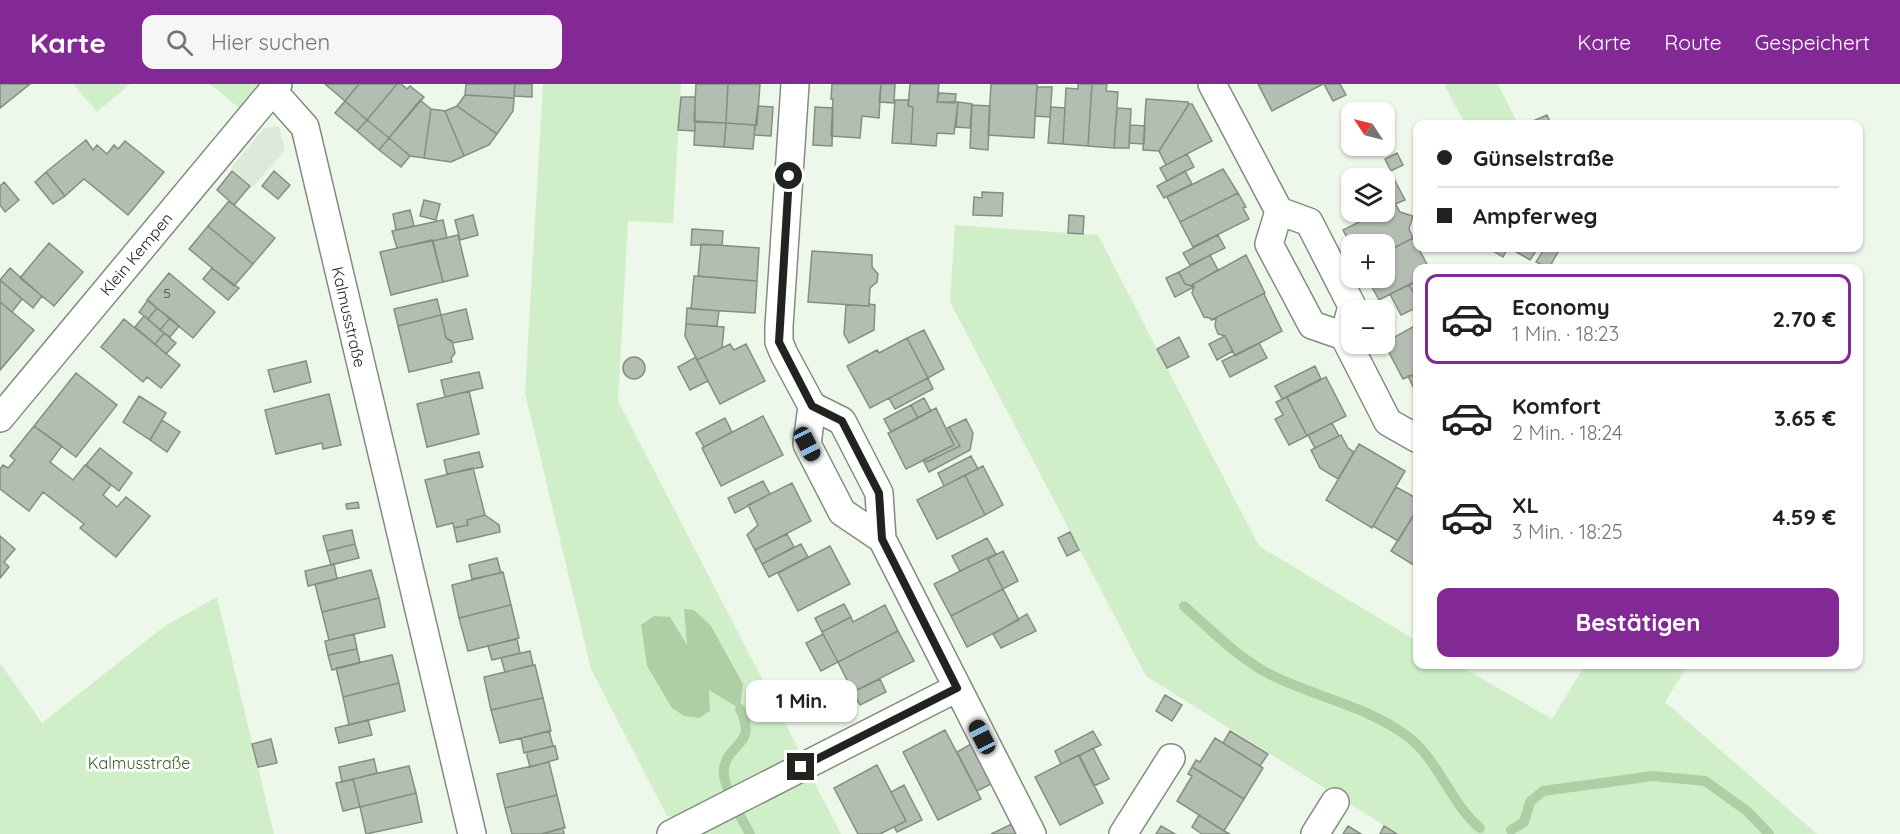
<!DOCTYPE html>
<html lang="de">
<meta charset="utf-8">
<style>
:root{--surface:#fff;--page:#f6f6f6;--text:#202124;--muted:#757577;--line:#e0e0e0;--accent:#832996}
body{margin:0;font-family:Quicksand,sans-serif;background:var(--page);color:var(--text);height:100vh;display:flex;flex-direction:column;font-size:22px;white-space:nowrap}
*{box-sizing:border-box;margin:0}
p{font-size:20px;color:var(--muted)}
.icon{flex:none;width:33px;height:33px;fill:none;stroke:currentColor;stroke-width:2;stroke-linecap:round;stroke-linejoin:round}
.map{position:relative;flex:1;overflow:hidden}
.panel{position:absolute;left:1413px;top:180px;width:450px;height:405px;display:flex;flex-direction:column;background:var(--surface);border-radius:12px;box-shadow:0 2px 4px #0004}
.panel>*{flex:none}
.banner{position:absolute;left:1413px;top:36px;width:450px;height:132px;border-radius:12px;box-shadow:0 2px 4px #0004;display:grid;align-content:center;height:132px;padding:0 24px;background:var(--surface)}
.needle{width:39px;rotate:305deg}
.controls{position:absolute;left:1341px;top:18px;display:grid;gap:12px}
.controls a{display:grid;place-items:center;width:54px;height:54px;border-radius:12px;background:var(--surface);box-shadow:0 2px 4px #0004;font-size:30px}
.end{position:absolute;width:27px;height:27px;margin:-14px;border:8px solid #20241f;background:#fff;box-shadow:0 0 0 3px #fff}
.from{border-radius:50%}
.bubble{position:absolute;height:42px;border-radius:12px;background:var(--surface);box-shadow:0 2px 4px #0004;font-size:20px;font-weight:700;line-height:42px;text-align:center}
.car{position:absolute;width:18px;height:36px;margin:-18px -9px;border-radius:8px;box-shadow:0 0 4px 2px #0007;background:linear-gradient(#222 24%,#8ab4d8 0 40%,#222 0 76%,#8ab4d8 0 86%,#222 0)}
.banner b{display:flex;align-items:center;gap:21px;height:57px;font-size:22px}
.banner b+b{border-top:2px solid var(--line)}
.banner i{width:15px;height:15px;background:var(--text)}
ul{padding:10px 0 0;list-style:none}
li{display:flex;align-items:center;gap:18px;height:90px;margin:0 12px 9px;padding:0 12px;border:3px solid transparent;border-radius:12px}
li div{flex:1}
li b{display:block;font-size:22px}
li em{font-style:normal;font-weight:700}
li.current{border-color:var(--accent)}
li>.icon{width:54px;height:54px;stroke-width:1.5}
.cta{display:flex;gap:12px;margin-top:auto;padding:12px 24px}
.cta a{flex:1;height:69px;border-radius:12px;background:var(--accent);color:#fff;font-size:24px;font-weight:700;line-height:69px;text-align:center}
header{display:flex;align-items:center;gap:36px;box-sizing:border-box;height:84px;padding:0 30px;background:var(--accent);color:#fff}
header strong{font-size:28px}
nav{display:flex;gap:33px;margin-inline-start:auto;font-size:21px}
.search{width:420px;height:54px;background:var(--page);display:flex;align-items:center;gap:15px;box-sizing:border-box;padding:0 21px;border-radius:12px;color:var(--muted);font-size:22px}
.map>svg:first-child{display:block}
.built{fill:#dcebd9}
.green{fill:#d0efc9;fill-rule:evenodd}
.water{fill:#aecfa6}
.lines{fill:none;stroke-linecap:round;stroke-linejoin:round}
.stream{stroke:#aecfa6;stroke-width:10}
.building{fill:#b3bdb1;stroke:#858e83;stroke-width:1.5}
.street-casing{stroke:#828c80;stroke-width:30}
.street{stroke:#fff;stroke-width:27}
.route{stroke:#20241f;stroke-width:8}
.labels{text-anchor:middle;stroke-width:6;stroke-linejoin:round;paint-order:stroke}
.number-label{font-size:14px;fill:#454a44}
.street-label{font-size:16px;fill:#20241f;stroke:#fff}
.park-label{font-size:16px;fill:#35612b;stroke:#fff}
</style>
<header>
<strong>Karte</strong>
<div class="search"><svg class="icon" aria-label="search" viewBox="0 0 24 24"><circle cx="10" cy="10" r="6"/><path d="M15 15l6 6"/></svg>Hier suchen</div>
<nav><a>Karte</a><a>Route</a><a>Gespeichert</a></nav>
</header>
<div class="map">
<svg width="1900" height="750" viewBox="0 0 1900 750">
<rect width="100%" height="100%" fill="#edf7ea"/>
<path class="built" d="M279,42L285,66L253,103L231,84L264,44Z"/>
<path class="green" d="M73,0H130L97,28Z
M210,0H259L239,24Z
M543,0H681L673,139L628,137L618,317L798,664L792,676L680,734L667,732L591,585L525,309ZM687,563L740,625L709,605Z
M1444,0H1498L1518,40H1465Z
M955,141L1098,151L1259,462L1417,557L1418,580L1458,581L1552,635L1585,581H1688L1665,618L1817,750H1398L1146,592L950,218Z
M217,513L274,750H0V579L42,639L165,542Z
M801,694L814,698L841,750H692Z"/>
<path class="water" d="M684,525L694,526L711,542L743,600L740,625L709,606L710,627L699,634L684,632L672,624L647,582L641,541L654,532L670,533L687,561Z"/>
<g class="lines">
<path class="stream" d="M1184,522C1211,546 1237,573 1269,590C1314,613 1365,621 1407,652C1439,676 1450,719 1480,744
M740,625C758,661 729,658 724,684C721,700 742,735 750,750
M1511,746L1524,738L1530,718L1543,707L1653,692L1705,697L1747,727L1769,750"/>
</g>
<path class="building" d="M0,0H30L0,24Z
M325,0H359L345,17Z
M359,0H397L367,36L345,17Z
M397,0H401L407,5L410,2L424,13L389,54L367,36Z
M466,0H515L514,14L465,11Z
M515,0H532V13L514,12Z
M696,0H728L726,39L694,37Z
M728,0H760L757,41L726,39Z
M832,0H881L879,34L862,32L860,54L831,52L833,15H831Z
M881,0H895L894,19L879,18Z
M910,0H939L937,18H958L954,50L937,49L936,62L911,60L913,23L908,22Z
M991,0H1037L1034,54L988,51Z
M1078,0H1092L1088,62L1063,60L1066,4L1078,5Z
M1092,0H1107L1106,7L1118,8L1114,64L1088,62Z
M1258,0H1323L1272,27Z
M1324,0H1340L1346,11L1333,17Z
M1037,3H1052L1050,33L1035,32Z
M939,9L956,10L955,19L937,18Z
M465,11L514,14L513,27L497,50L457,22Z
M681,13H695V47L678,46Z
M1146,15L1188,18L1189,20L1159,67L1143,66Z
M420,16L431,25L424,74L410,72L389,54Z
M895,16H909L908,22L913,23L911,60L892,59Z
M345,17L367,36L357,47L335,29Z
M958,18L972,20L970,44L956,43Z
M1189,20H1192L1212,57L1166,81L1159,67Z
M972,21L990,22L988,66L970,64Z
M457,22L497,50L489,61L464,72L445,27Z
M758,22L773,23L771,52L754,51Z
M815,23L833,24L832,62L813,61Z
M1051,23L1065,24L1063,60L1048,59Z
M1117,24L1131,25L1129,64H1114Z
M431,25L445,27L464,72L451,78L424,74Z
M1547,31L1551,40H1526Z
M367,36L389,54L379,66L357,47Z
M695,38L726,39L724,63L694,61Z
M726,39L755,41L753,65L724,63Z
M1130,41L1145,42L1144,60L1129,59Z
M389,54L410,72L401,83L379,66Z
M86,56L93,66L97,61L107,70L114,61L118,65L125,57L164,88L128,131L84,95L65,112L46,88Z
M1397,69L1403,81L1391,87L1385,75Z
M1187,70L1194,83L1167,97L1160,84Z
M1223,85L1238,109L1180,138L1167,113Z
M232,87L250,102L234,121L217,106Z
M274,87L290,101L278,115L262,102Z
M1185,87L1192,100L1164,114L1157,102Z
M46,88L65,112L53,120L35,98Z
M1393,93L1405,116L1384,125V98Z
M4,98L19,116L5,128L0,121V102Z
M982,108L1003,109L1002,132L973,131L974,113L982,114Z
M1238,109L1246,123L1243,124L1249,135L1193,163L1180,138Z
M424,116L440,120L436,136L420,132Z
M229,117L275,154L253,180L208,142Z
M1395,119L1400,128L1413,132L1409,145L1413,154L1384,169V160H1352V163L1343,146L1379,128H1384V125Z
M410,126L414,142L396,146L393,130Z
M473,131L478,151L460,156L455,136Z
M1069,131L1084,132L1083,150L1068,149Z
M443,136L447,154L397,164L392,147Z
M208,142L253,180L234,202L189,165Z
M692,145L723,147L722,161H691Z
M458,151L468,192L443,198L433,157Z
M1218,151L1225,164L1190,181L1183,169Z
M1413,154L1429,184H1418V196L1379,216L1367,194H1384V169Z
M432,156L443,198L391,211L380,168Z
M49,159L83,188L54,222L20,194Z
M701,160L759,164L757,197L698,192Z
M1488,164H1508L1503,173Z
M1515,164H1538L1530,176L1513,166Z
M1545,164H1550L1558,168L1549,184L1536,178Z
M812,167L872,171V183L878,190L877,198L870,204L869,222L808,218Z
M1210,171L1218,186L1193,200L1192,202L1185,200L1179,188Z
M1246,171L1265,209L1211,236L1210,234L1204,233L1192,209L1194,203L1193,200Z
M10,184L42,212L33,224L0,196Z
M212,184L239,204L228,216L203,195Z
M1179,188L1185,200L1194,203L1175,213L1166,194Z
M169,189L215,228L193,254L147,216Z
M694,192L757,197L755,229L691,225Z
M0,196L22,215L12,228L0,218Z
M1418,196V217L1409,201Z
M1409,201L1418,217V223L1401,231L1390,210Z
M1265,209L1264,210L1282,247L1235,272L1225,252L1218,250L1215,242L1216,235L1211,236Z
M437,215L441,231L398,242L394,225Z
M148,216L157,224L148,235L139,228Z
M0,218L34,246L0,286Z
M869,220L875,221L874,246L849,259L844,250L846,221L869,222Z
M157,224L170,234L160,246L148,235Z
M687,224L719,227L717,242L686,240Z
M466,225L473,255L453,259L446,254L441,231Z
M441,231L446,254L452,257L455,269L451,274L452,278L409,288L398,242Z
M144,232L164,249L155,260L135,243Z
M170,234L179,242L170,253L160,246Z
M124,235L180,281L161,304L147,293L143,298L101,263Z
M686,240L724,243L722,264L697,276L685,252Z
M1418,240V302L1412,291L1403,295L1384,259Z
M924,246L944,285L928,294L907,254Z
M164,249L176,259L166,270L155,260Z
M1225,252L1233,267L1217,276L1209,260Z
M1179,253L1189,273L1167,284L1157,265Z
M907,254L928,294L870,324L847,282L877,266L879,269Z
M1259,259L1267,274L1230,293L1222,277Z
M730,260L734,266L746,260L765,297L720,320L697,276Z
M696,273L708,297L690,306L678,283Z
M623 284a11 11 0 1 1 22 0a11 11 0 1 1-22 0Z
M306,277L311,298L274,308L268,286Z
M1315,282L1321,295L1282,315L1275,302Z
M479,288L483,304L445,313L441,296Z
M76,289L117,321L76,373L34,342Z
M1412,291L1418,302L1415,307L1408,292Z
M1326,293L1346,332L1307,352L1287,313Z
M928,294L933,305L895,325L889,314Z
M469,307L479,350L427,363L417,320Z
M329,310L341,361L323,365L322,359L276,370L265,326Z
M139,312L166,329L150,356L123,338Z
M1287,313L1307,352L1289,361L1275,335L1283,331L1276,318Z
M924,314L931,327L918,334L911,321Z
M911,321L918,334L891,348L884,335Z
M936,324L954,361L906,385L888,349Z
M763,332L783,371L721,402L702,364Z
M725,334L732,348L704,363L696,349Z
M966,335L973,349L970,366L929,388L923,376L925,375L927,378L960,362L949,343Z
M162,336L180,348L167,368L150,356Z
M1332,339L1339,352L1315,364L1308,351Z
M34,342L62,362L50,378L73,396L85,381L111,401L103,411L117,423L126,413L150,432L116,473L80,444L84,440L43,408L29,427L0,405V385L3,381L8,384L15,376L10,372Z
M949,343L960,362L927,378L925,375L954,361L946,345Z
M1341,351L1348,364L1354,368L1338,395L1320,384L1311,366Z
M1359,360L1405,387L1372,444L1326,416Z
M100,364L132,389L119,407L86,381Z
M479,368L483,383L447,390L444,376Z
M971,372L978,385L944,402L938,389Z
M983,382L1003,421L985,431L965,391Z
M473,384L485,431L467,436L468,441L454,444L453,439L437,443L425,396Z
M965,391L985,431L937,455L917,416Z
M763,397L770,410L735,429L728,414Z
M792,399L811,437L755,466L747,451L758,441L748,421Z
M1396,403L1418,415V424L1398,457L1373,442Z
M358,418L359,424L347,425L346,420Z
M1418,424V482L1417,483L1391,467Z
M485,431L499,441L500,448L457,458L454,444L468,441L467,436Z
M352,446L355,460L327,467L323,452Z
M1070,448L1079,466L1067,472L1058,454Z
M787,450L794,463L762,480L755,466Z
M0,452L15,465L4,478L9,483L0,494Z
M987,454L996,470L960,487L952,472Z
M355,460L359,474L331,481L327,467Z
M801,460L808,473L769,493L762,480Z
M830,462L850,500L798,527L778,489Z
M1003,467L1018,497L1003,505L988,475Z
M497,474L501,489L472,495L469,481Z
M987,474L1003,505L951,532L934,500Z
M334,480L337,495L308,502L305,487Z
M371,486L379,514L322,528L315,500Z
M503,488L511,521L459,534L452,501Z
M1003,505L1019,536L967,563L951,532Z
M379,514L385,543L329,556L322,528Z
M844,520L851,533L822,548L815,534Z
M511,521L519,554L468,567L459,534Z
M885,521L898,547L838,578L822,548L851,533L853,538Z
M1027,530L1036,547L1001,564L993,550Z
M898,547L914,577L853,608L838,578Z
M354,550L357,565L328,571L325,557Z
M823,550L838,578L821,587L806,559Z
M517,555L520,569L492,576L488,562Z
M357,565L360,579L332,586L328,571Z
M530,567L533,581L505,588L501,574Z
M392,571L399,599L343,613L336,584Z
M535,581L543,614L491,626L484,593Z
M880,595L886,608L860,621L853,608Z
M399,599L405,627L349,641L343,613Z
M1165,611L1182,621L1172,637L1156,627Z
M543,614L551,647L500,659L491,626Z
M368,636L372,651L339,659L335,644Z
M945,646L981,715L938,736L903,668Z
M549,647L553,662L524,669L521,654Z
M1093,647L1101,661L1061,680L1055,667Z
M1230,647L1268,670L1260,682L1223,659Z
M1215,654L1263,684L1244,715L1192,683L1196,676L1200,678Z
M271,655L277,679L258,683L252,660Z
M971,660L991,700L977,707L957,668Z
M555,662L558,675L530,683L526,668Z
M1093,664L1109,695L1094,702L1079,672Z
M1079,671L1103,719L1060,741L1035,693Z
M374,675L377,689L342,698L339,683Z
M549,678L557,711L505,724L497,690Z
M877,681L906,737L880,750H858L834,704Z
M409,682L416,709L360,723L353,695Z
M1192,683L1244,715L1224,747L1177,717L1192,692L1188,690Z
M353,695L360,723L343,727L336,699Z
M904,701L922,736L897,748L894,743L906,737L891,708Z
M416,709L422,738L366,750L360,723Z
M557,711L565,744L541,750H512L505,724Z
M1199,731L1224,747L1230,750H1202L1192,743Z
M1012,740L1017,750H991Z
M1161,742L1175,750H1156Z
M1348,742L1361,750H1343Z
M1384,742L1397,750H1380Z
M563,744L564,750H541Z"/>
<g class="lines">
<g class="street-casing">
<path id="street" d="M795,0L779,242V258L784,270L812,322L807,360L842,428L882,455L1032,750
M1212,0L1279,127L1269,160L1312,241L1344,252
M272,6L305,43L472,750
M1279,127L1309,138L1352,222L1344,252L1388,338L1418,355
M812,322L842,337L879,409L882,455
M0,334L278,0
M671,750L957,604
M1123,750L1171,674
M1315,750L1335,718"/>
</g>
<use href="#street" class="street"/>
</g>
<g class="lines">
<path class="route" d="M789,92L779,258L812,322L842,337L879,409L882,455L957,604L801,683"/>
</g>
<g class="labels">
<g class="number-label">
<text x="167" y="214">5</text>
</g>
<g class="street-label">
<text transform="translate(136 170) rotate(-50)" y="6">Klein Kempen</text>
<text transform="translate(349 233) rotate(77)" y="6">Kalmusstraße</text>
</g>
<g class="park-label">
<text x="139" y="685">Kalmusstraße</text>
</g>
</g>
</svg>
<div class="controls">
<a><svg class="needle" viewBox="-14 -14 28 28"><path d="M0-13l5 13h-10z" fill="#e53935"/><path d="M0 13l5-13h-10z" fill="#757577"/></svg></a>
<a><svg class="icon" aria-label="layers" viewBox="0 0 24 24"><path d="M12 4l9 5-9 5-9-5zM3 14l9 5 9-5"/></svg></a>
<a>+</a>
<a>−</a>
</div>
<i class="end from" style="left:789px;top:92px"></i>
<i class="end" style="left:801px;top:683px"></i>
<div class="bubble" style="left:746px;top:596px;width:111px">1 Min.</div>
<i class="car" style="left:807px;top:360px;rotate:153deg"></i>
<i class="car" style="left:982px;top:653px;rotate:333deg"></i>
<div class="banner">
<b><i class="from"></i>Günselstraße</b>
<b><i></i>Ampferweg</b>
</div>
<section class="panel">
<ul>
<li class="current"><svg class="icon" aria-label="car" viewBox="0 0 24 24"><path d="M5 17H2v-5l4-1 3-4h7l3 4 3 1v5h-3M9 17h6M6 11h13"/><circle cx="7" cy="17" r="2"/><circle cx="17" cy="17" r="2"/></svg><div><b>Economy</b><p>1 Min. · 18:23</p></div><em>2.70 €</em></li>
<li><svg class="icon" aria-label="car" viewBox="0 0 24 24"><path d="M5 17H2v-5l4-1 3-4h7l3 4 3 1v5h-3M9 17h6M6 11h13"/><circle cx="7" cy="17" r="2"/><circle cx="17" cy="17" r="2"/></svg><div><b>Komfort</b><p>2 Min. · 18:24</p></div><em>3.65 €</em></li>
<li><svg class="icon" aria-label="car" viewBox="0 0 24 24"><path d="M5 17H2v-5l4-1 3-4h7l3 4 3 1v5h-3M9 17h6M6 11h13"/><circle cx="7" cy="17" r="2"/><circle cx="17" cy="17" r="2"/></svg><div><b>XL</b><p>3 Min. · 18:25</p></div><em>4.59 €</em></li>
</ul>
<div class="cta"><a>Bestätigen</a></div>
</section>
</div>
